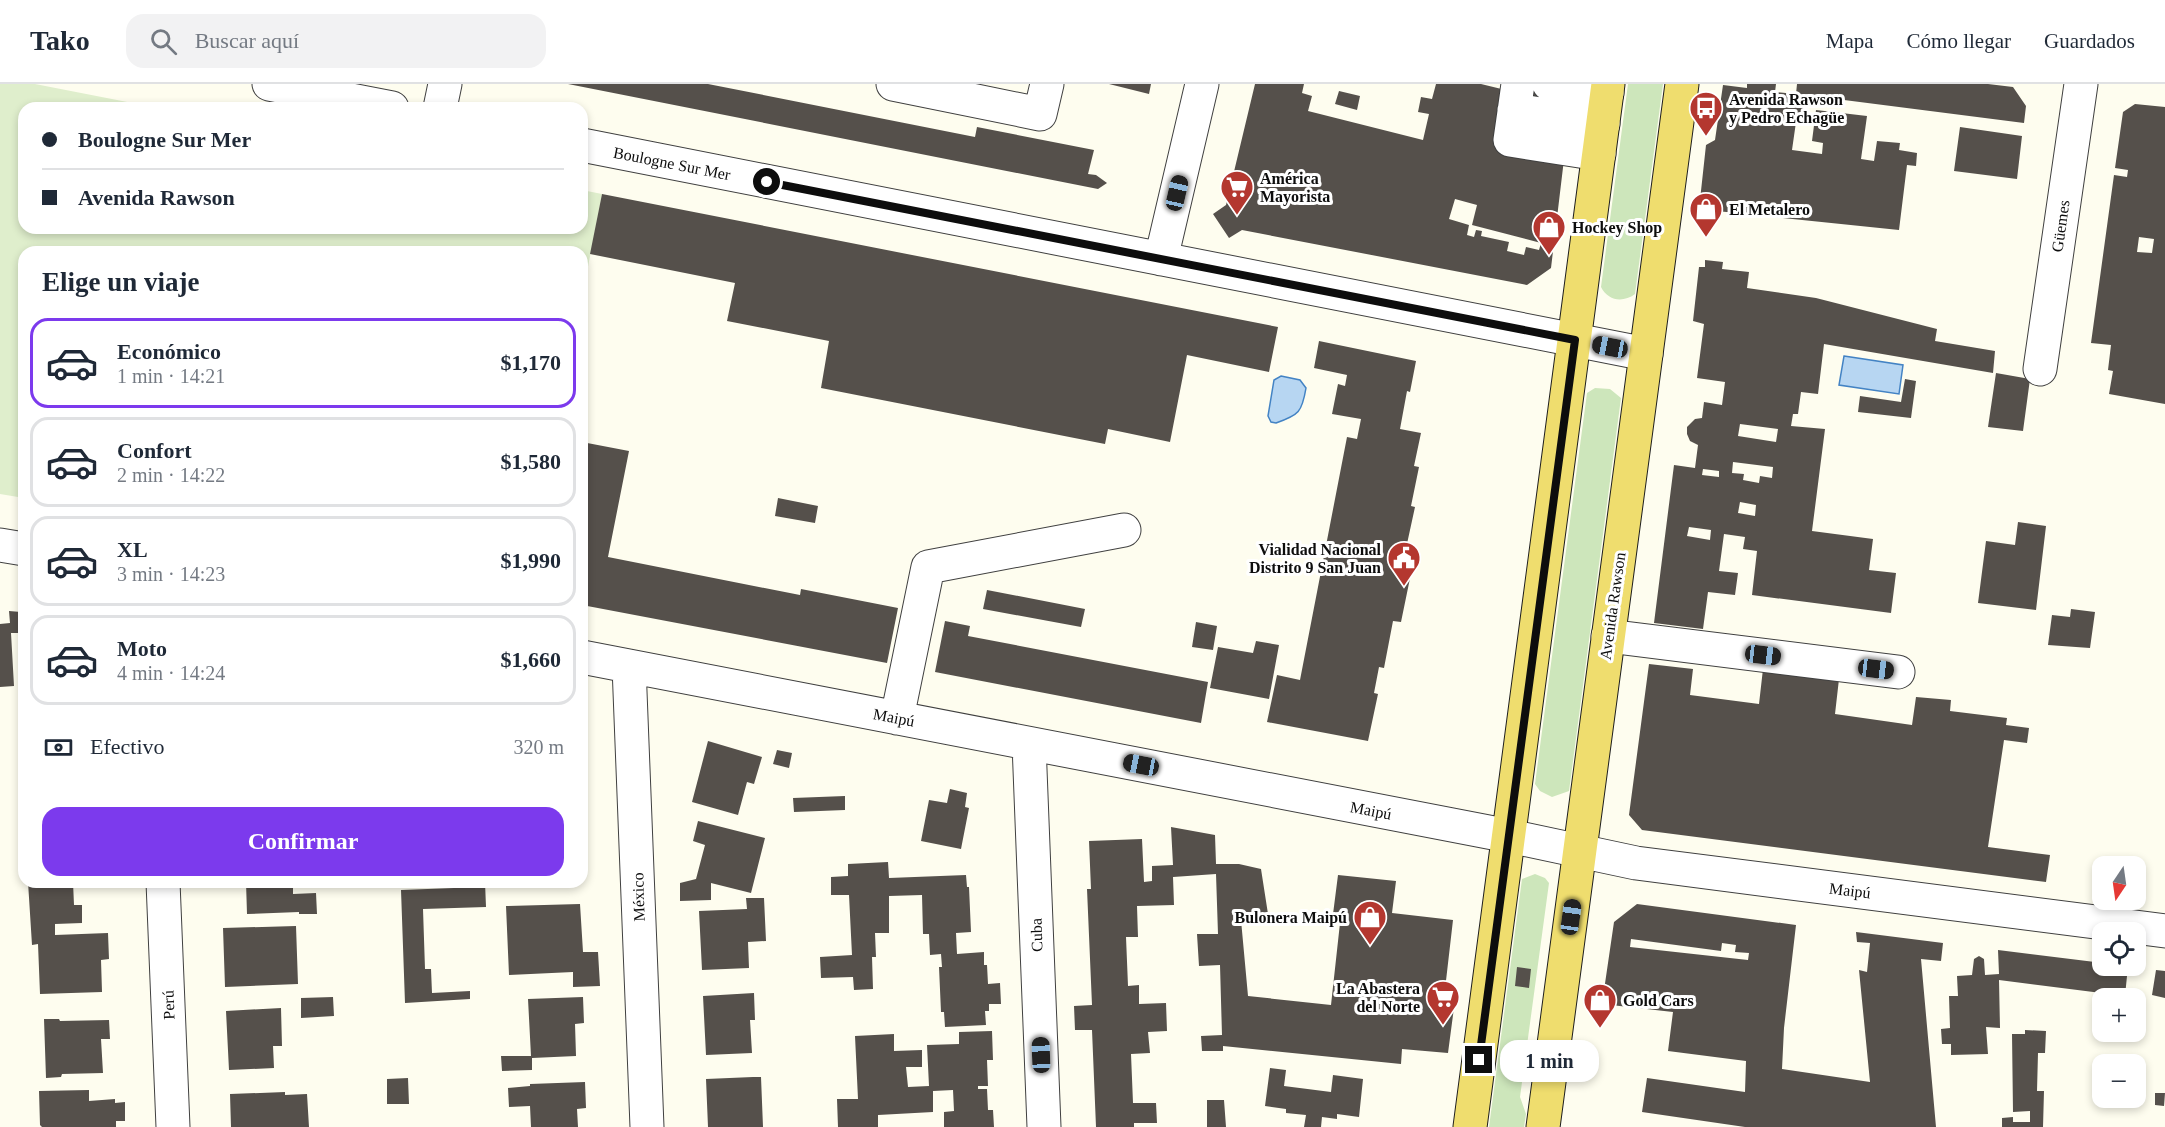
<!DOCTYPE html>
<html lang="es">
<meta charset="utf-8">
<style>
:root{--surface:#fff;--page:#f2f2f3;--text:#1f2937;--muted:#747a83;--line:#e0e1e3;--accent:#7c3aed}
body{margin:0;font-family:Georgia,serif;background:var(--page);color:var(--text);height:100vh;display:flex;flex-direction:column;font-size:22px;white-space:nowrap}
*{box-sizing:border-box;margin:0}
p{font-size:20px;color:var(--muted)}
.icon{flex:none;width:33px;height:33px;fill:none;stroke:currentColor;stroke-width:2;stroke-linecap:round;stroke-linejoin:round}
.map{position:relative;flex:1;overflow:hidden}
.drawer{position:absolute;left:18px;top:162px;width:570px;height:642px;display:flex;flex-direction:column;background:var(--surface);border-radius:18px;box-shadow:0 3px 9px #0003}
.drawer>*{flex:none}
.hud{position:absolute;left:18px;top:18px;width:570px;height:132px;border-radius:18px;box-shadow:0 3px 9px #0003;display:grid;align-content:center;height:132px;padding:0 24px;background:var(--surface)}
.needle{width:39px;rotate:193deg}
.tools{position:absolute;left:2092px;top:772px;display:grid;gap:12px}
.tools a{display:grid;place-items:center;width:54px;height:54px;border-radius:12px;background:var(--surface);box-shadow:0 3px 9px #0003;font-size:30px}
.end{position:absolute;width:27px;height:27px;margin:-14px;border:8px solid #0d0d0d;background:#fff;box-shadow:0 0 0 3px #fff}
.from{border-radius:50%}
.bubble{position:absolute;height:42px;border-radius:18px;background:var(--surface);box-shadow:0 3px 9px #0003;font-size:20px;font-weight:600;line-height:42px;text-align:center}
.car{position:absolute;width:18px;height:36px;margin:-18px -9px;border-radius:8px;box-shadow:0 0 4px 2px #0007;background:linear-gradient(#222 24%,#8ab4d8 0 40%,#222 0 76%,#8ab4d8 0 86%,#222 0)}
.hud b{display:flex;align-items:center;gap:21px;height:57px;font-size:22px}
.hud b+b{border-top:2px solid var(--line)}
.hud i{width:15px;height:15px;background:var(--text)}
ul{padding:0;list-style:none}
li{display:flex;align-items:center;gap:18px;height:90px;margin:0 12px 9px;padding:0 12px;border:3px solid var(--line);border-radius:18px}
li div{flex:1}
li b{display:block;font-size:22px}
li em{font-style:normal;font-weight:600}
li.current{border-color:var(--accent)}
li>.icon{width:54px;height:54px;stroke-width:1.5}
h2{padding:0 24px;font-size:27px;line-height:72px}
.pay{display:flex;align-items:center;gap:15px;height:66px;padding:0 24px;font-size:22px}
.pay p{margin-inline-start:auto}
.cta{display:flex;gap:12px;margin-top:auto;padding:12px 24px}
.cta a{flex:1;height:69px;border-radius:18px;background:var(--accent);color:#fff;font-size:24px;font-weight:600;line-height:69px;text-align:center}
header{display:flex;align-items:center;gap:36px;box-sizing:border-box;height:84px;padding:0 30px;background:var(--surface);border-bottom:2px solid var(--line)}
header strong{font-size:28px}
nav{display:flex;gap:33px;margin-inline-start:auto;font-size:21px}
.search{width:420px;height:54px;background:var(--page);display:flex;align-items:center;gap:15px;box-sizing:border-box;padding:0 21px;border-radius:18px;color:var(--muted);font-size:22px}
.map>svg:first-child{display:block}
.green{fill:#cde6bb}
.pitch{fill:#dfeecc}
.water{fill:#b7d6f2;stroke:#4383c4;stroke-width:1.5}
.building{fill:#55504b;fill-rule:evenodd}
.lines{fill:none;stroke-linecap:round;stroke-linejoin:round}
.minor-casing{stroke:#404040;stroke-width:35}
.major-casing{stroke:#1e1e1e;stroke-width:35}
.minor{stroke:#fff;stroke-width:33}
.major{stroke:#efdd6e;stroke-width:33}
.route{stroke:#0d0d0d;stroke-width:8}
.labels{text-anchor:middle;stroke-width:6;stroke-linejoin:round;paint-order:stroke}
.poi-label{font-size:16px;font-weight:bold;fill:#0d0d0d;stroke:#fff;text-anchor:start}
.street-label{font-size:16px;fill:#0d0d0d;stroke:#fff}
</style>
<header>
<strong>Tako</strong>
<div class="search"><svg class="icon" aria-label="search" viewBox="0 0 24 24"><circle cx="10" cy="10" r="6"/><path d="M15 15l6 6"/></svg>Buscar aquí</div>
<nav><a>Mapa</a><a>Cómo llegar</a><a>Guardados</a></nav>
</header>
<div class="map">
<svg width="2165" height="1043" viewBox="0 0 2165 1043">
<rect width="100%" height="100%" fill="#fefdef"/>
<path class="green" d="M1628,0H1663L1635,210C1623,219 1608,217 1601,203Z
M1595,304L1610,305L1621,314L1569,707L1552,713L1540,707L1535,700L1587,309Z
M1535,790L1545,794L1549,799L1520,1013L1526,1030L1524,1043H1489L1522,795Z"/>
<path class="pitch" d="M0,0H35L158,24H24V144H582V106L602,110L582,214V168H24V414L0,410Z"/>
<path class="water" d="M1844,272L1903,281L1899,310L1839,301Z
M1281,292L1300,296L1306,304C1302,328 1299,331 1276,339L1271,338L1268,332L1274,296Z"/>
<path class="building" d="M568,0H708L975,53L977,43L1094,66L1088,90L1096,91L1107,99L1098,105Z
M1109,0H1151L1149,10Z
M1255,0H1304L1302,9L1312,12L1308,27L1423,56L1429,30L1418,28L1421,13L1432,15L1436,0H1481L1522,10L1524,0H1573L1551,184L1527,201L1242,146L1229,154L1213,130L1226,121ZM1455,115L1477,121L1472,141L1541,159L1539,166L1526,163L1524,171L1507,167L1509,158L1481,152L1482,147L1476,146L1474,153L1467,151L1469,141L1449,135Z
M1747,0H1776L1775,8L1796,10L1797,0H1988L2013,3L2026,22L2024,39L1805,11L1803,32L1797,31L1792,66L1822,70L1823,59L1812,57L1816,26L1867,32L1861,75L1874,77L1877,57L1900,59L1899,66L1917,69L1916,82L1907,81L1899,146L1707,126L1700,116L1706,61L1715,56L1723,1L1747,4Z
M1339,7L1360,12L1357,26L1335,20Z
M2135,20L2165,23V320L2109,310L2113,287L2108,286L2111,261L2091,259L2114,91L2127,93L2128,86L2115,84L2123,28ZM2139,153L2154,155L2152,169L2137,168Z
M1960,43L2022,52L2017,95L1954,87Z
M602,110L1278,243L1269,288L1187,271L1170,358L1108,345L1105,360L821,304L829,257L727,237L735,199L590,170Z
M1705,176L1723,178L1722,185L1749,188L1747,204L1816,214L1937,245L1935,257L1995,267L1993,289L1824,260L1818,310L1801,308L1798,330H1793L1791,342L1825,345L1812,447L1873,455L1869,486L1896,489L1891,529L1752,511L1757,467L1743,465L1745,453L1724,450L1719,487L1738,489L1735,511L1708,508L1703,545L1654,539L1674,381L1695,384L1698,361L1690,357L1687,350V343L1695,335L1702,334L1704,318L1722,321L1725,298L1697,294L1704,240L1693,237L1699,183H1705ZM1740,340L1778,345L1776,358L1738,352ZM1733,378L1773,383L1772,394L1760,392L1759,399L1743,396L1744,390L1732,389ZM1703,385L1719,387V393L1702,391ZM1740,418L1756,421L1755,432L1738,429ZM1689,443L1711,446L1710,456L1687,452Z
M1319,257L1416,277L1410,308L1407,307L1400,345L1421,349L1414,382L1419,383L1411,422L1415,423L1405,469L1415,470L1401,538L1393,537L1384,584L1379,583L1374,609L1378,610L1368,657L1267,638L1277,591L1300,596L1347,353L1357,355L1361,335L1332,330L1338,300L1345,302L1347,291L1314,284Z
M1996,289L2030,295L2023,347L1988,343Z
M1905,295L1916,297L1911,334L1858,328L1860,312L1901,318Z
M582,358L629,367L608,473L800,511L801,505L898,524L887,579L582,521Z
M778,414L818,422L815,439L775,432Z
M2018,438L2046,442L2036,526L1978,519L1986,457L2015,461Z
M987,506L1085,525L1081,543L983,525Z
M2071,525L2095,528L2090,564L2048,561L2052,531L2070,533Z
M9,527L21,528V549H11L14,602L0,603V540L10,539Z
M945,537L970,542L968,552L1208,598L1201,639L935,588Z
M1196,538L1217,542L1213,566L1192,563Z
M1256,557L1279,561L1269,615L1210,604L1218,563L1253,569Z
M1649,580L1693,585L1690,611L1759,620L1763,585L1839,595L1835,630L1912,641L1916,613L1951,616L1950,627L2007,634L2006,641L2029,644L2027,659L2004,656L1988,763L2050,771L2046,798L1642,746L1629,731Z
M708,657L762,673L754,700L747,698L738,731L692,718Z
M777,666L792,669L789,684L773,680Z
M950,705L967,709L965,723L969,724L961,765L921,757L929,716L947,719Z
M845,712V726L794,728L793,714Z
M698,737L765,754L751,809L711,799V816L680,817V799L696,795L705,761L693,757Z
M1171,743L1215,751L1216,780H1239L1261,785L1268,830L1241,836L1248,912L1331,921L1340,839L1332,838L1338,791L1396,797L1392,829L1453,836L1444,914L1455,916L1448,969L1402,965L1401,980L1223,962V967H1202L1201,952L1222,951L1220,881L1199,882L1197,850H1218L1216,790L1173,793L1174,821L1137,822L1138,853H1126L1128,902L1139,901V920L1166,919L1167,947L1148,948L1150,969L1131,970L1133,1019H1156L1157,1039H1134V1043H1096L1092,946H1075L1074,922L1092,921L1087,805H1091L1089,757L1142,755L1144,798L1152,797V782L1173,781Z
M888,778L889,794L966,791L967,803H969L971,848L956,849L957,870L984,868V881H987L988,900L1000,899L1001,920H989V927H985L986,941L945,943L944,928H941L939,883H942L941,870L930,871L929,850H923L922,811L889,812V849H875L876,873H872L873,905L854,906L853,893L821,894L820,873L852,871L849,811H831V793L848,792V780Z
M28,798H73L74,821H82V839L55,840V851L108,849L109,875L101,876L102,908L40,910L38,860L32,861Z
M246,798H293V810L316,809L317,830H299V828L247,830Z
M454,798H485L486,823L423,825L425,885H431L432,909L470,907V915L405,919L401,806L454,804Z
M746,814H764L766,857L748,858L749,884L702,886L699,827L747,825Z
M580,820L583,868H598L600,902L573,903V888L509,891L506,822Z
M1637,820L1796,841L1784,944L1782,985L1870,998L1859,886L1867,888L1870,859L1857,858L1856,848L1943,859L1941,877L1921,875L1936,1043H1745L1642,1028L1647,994L1745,1008L1746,977L1668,967L1673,928L1602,920L1614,838ZM1631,855L1721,867L1722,859L1736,861L1735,868L1749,869L1748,876L1630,863Z
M296,842L298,900L225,903L223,844Z
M1998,866L2103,879V882H2128L2125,912L1999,896L2000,944L1986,943L1988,970L1951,971V960H1942L1941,945L1950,944L1949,912H1958L1957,892L1972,891L1974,875L1979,872L1984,875L1985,891L1999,890Z
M1517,883L1531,885L1529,904L1515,902Z
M2156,886L2165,887V914L2152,911Z
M754,909L755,936H750L752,969L706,971L703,912Z
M333,913L334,932L301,934V914Z
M583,913L584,939L575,940L576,972L532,974V986L502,987L501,972H531L528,915Z
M281,924L282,962H273L274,984L229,986L226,927Z
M44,935H59L60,937L109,936L110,955H101L103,989L62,990L61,993L46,994Z
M2025,946L2046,947L2045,969H2038L2037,1007H2044L2043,1043H2002V1034L2013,1033V1038H2030V1027L2013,1028L2012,950H2025Z
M992,947L993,976H987L988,1002H978V1005H987L988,1026H993L994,1043H944V1028L954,1027L953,1006L933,1007V1028L878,1031V1043H838L837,1015H858L855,952L894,950V967L922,966V983H906L908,1003L929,1002L927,961L959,960V948Z
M1270,984L1286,986L1284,1002L1331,1008L1333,991L1363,995L1359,1033L1337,1030V1035L1322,1033L1321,1043H1304L1306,1031L1286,1029V1025L1265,1022Z
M753,993H761L763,1043H708L706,995Z
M408,994L409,1020H387V995Z
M585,998L586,1024L577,1025L578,1043H531L530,1022L509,1023L508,1004L530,1002V1000Z
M89,1006V1017L115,1015V1019L125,1018V1037H116V1043H42L40,1041L39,1007Z
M285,1008V1011L307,1010L309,1043H231L230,1010Z
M2155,1009H2165L2164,1022L2155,1021Z
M1207,1016H1224L1226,1043H1207Z"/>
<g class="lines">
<g class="minor-casing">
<path id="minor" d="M269,0L392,24
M893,0L1040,30L1047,0
M1518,0L1510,56L1599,70
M1549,0L1607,9
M440,24L445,0
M1514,26L1603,40
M582,61L1646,270
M1161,175L1202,0
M2040,285L2081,0
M0,461L24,465
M1608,552L1898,588
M582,573L1509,752L1636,779L2165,847
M629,582L647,1043
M897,634L928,483L1124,446
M1029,660L1044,1043
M163,798L173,1043"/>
</g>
<g class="major-casing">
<path id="major" d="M1470,1043L1608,0
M1543,1043L1682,0"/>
</g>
<use href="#minor" class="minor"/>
<use href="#major" class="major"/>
</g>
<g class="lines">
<path class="route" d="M767,98L1575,256L1479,976"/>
</g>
<defs>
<g id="bus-pin" transform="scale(1.725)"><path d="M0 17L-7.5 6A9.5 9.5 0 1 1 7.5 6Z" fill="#b4372f" stroke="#fff"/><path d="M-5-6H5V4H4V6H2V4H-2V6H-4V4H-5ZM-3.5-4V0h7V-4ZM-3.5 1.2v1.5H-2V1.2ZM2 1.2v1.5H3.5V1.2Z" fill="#fff"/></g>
<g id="supermarket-pin" transform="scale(1.725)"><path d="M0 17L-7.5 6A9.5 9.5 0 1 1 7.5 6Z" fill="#b4372f" stroke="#fff"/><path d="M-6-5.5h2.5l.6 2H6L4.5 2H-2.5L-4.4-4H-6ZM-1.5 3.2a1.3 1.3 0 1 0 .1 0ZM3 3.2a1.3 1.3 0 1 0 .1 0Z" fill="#fff"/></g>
<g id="shop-pin" transform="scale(1.725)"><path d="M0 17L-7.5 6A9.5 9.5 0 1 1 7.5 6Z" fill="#b4372f" stroke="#fff"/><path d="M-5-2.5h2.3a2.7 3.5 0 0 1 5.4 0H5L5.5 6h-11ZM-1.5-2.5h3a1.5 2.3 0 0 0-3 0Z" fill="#fff"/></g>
<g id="civic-pin" transform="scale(1.725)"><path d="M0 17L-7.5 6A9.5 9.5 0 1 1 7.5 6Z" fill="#b4372f" stroke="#fff"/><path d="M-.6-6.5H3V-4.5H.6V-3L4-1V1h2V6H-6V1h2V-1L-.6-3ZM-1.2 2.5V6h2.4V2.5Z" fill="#fff"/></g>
</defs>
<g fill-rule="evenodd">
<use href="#bus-pin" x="1706" y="24"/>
<use href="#supermarket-pin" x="1237" y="103"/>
<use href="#shop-pin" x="1706" y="125"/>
<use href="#shop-pin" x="1549" y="143"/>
<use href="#civic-pin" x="1404" y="474"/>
<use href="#shop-pin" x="1370" y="833"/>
<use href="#supermarket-pin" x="1443" y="913"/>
<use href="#shop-pin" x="1600" y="916"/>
</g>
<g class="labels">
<g class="poi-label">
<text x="1729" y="21">Avenida Rawson<tspan x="1729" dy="18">y Pedro Echagüe</tspan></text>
<text x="1260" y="100">América<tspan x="1260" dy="18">Mayorista</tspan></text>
<text x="1729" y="131">El Metalero</text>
<text x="1572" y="149">Hockey Shop</text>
<text x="1381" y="471" text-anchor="end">Vialidad Nacional<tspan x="1381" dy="18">Distrito 9 San Juan</tspan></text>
<text x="1347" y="839" text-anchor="end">Bulonera Maipú</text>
<text x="1420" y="910" text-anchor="end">La Abastera<tspan x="1420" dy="18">del Norte</tspan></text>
<text x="1623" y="922">Gold Cars</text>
</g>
<g class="street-label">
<text transform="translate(672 79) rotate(11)" y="6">Boulogne Sur Mer</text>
<text transform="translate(2060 142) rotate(-82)" y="6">Güemes</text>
<text transform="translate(1612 522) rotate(-82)" y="6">Avenida Rawson</text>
<text transform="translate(894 633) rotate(11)" y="6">Maipú</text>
<text transform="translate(1371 726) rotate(11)" y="6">Maipú</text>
<text transform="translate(1850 806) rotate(7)" y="6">Maipú</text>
<text transform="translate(638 813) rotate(-92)" y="6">México</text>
<text transform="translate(1036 851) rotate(-92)" y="6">Cuba</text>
<text transform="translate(168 921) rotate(-92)" y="6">Perú</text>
</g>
</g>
</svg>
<div class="tools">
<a><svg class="needle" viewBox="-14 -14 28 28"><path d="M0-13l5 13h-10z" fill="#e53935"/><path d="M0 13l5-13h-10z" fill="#747a83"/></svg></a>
<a><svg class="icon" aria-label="locate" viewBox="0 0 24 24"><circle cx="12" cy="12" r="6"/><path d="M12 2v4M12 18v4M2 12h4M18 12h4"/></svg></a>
<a>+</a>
<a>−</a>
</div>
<i class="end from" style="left:767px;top:98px"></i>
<i class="end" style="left:1479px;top:976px"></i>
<div class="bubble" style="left:1500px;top:956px;width:99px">1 min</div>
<i class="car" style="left:1177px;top:109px;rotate:13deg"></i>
<i class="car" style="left:1610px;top:263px;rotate:281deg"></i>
<i class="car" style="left:1763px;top:571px;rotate:97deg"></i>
<i class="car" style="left:1876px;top:585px;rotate:97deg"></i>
<i class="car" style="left:1141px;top:681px;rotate:281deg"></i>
<i class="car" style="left:1571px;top:833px;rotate:8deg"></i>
<i class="car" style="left:1041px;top:971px;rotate:358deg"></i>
<div class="hud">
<b><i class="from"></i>Boulogne Sur Mer</b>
<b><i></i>Avenida Rawson</b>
</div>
<section class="drawer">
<h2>Elige un viaje</h2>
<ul>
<li class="current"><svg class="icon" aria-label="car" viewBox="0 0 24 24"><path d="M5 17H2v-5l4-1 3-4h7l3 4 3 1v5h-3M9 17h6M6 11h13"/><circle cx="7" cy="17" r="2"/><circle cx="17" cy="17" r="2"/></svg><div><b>Económico</b><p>1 min · 14:21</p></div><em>$1,170</em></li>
<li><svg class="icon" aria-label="car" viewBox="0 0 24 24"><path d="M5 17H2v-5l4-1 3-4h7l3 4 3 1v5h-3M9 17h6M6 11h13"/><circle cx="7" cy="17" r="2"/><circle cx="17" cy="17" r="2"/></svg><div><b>Confort</b><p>2 min · 14:22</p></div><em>$1,580</em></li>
<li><svg class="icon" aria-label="car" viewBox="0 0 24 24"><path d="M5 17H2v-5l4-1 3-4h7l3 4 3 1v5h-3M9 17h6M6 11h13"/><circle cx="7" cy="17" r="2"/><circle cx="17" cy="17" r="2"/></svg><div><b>XL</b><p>3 min · 14:23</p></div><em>$1,990</em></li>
<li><svg class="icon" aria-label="car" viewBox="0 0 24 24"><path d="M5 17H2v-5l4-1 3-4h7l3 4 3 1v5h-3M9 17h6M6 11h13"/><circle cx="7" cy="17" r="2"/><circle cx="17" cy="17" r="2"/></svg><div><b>Moto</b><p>4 min · 14:24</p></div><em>$1,660</em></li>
</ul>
<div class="pay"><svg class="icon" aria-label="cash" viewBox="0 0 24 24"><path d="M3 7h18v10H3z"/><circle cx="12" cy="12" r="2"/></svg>Efectivo<p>320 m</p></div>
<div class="cta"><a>Confirmar</a></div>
</section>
</div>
